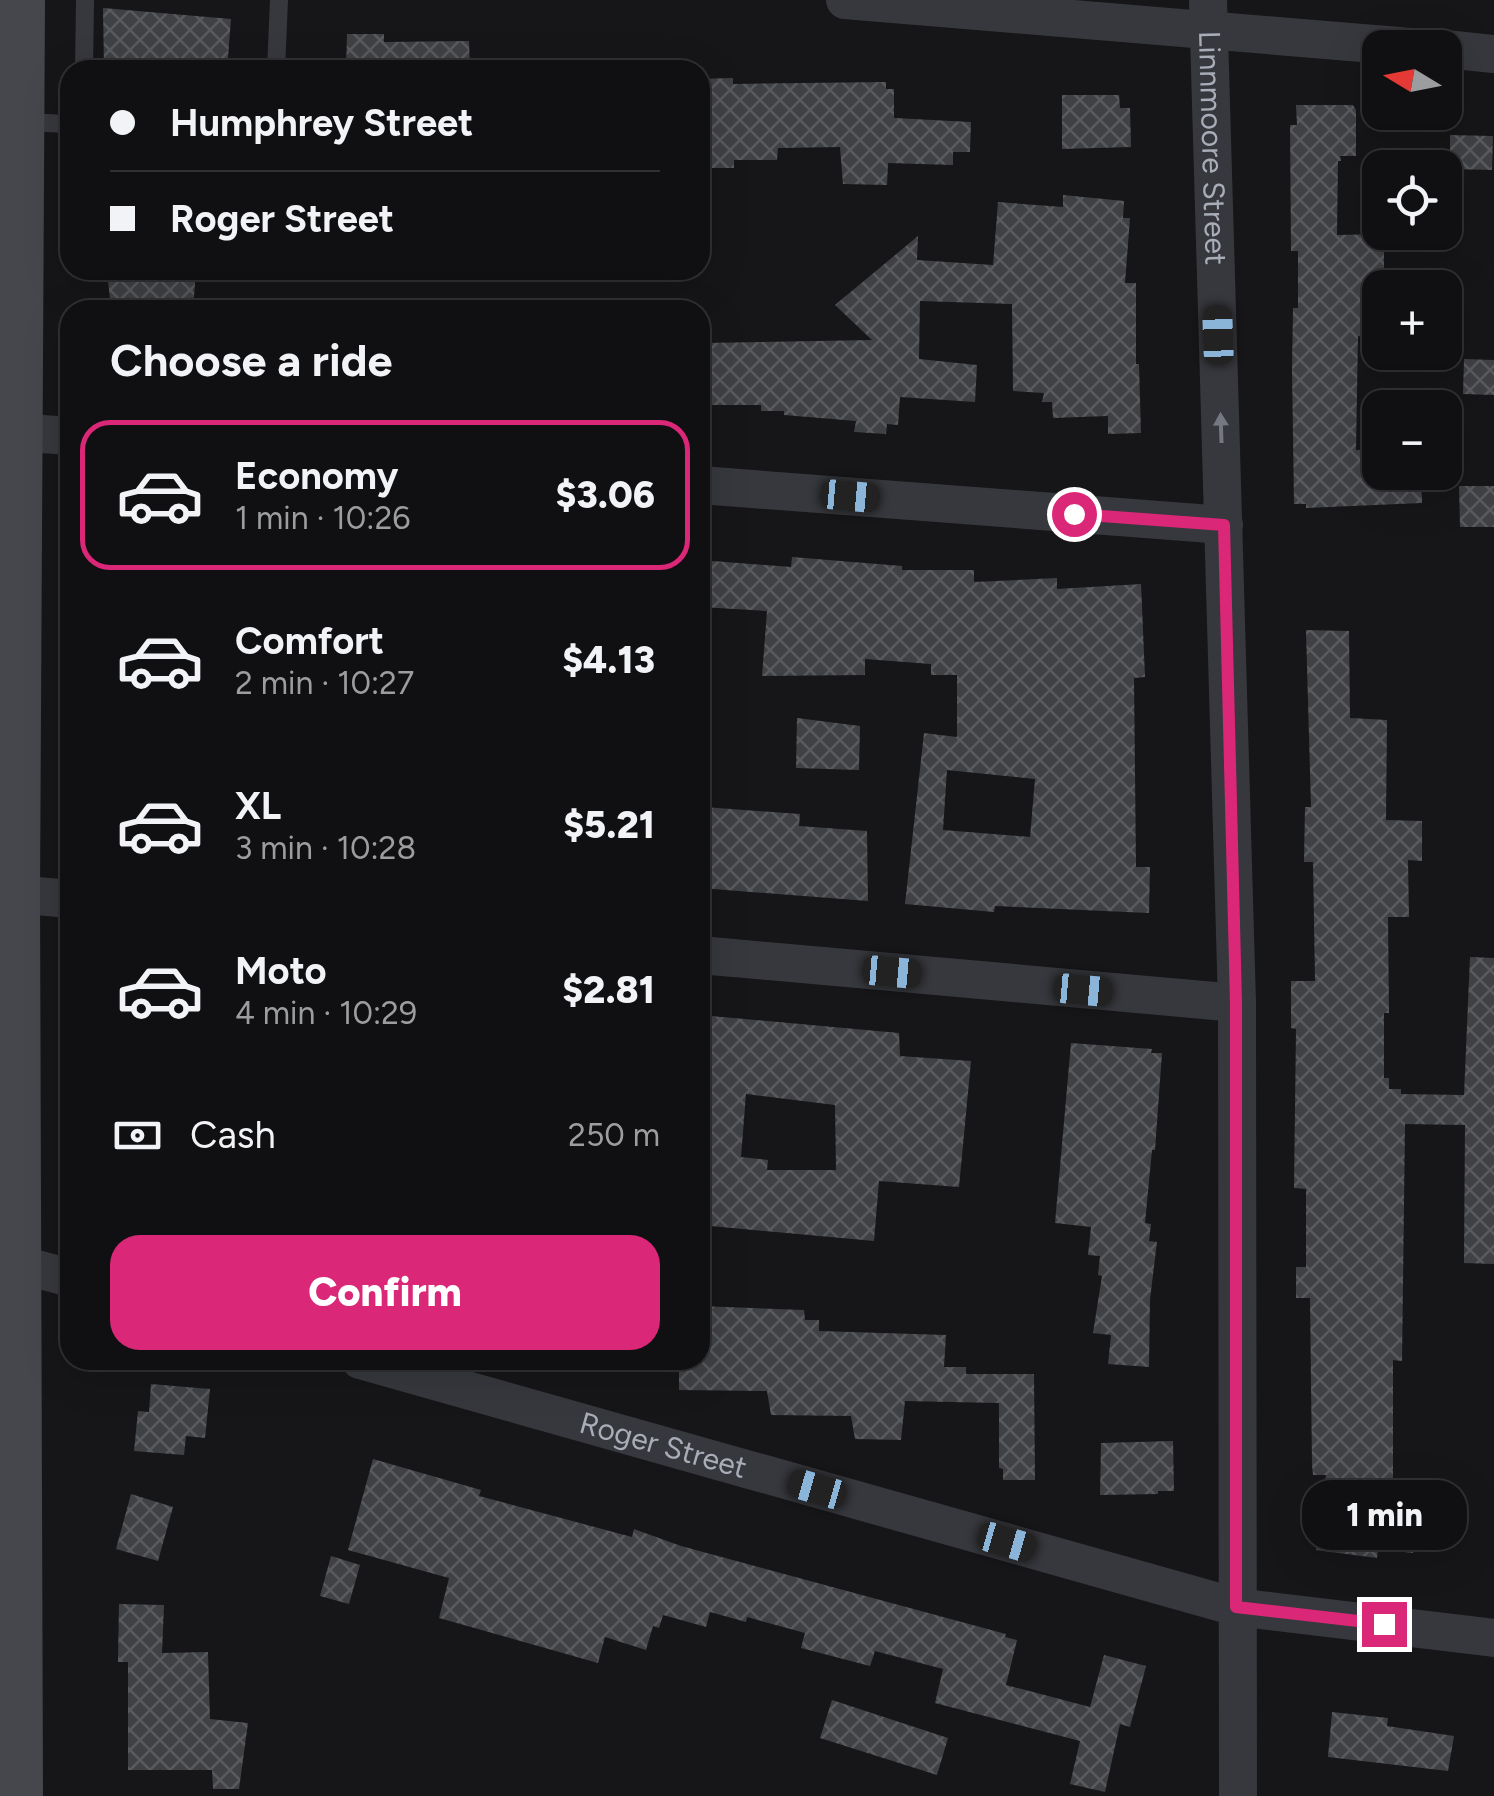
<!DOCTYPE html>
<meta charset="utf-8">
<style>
:root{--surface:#101012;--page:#19191b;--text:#f1f3f6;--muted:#9c9d9f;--line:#303032;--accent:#db2777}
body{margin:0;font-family:Figtree,sans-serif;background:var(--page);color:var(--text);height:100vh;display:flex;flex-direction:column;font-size:38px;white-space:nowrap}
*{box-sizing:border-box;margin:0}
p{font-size:32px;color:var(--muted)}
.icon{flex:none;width:55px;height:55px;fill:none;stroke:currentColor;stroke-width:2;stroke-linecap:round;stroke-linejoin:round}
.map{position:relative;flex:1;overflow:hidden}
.panel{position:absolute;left:60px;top:300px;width:650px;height:1070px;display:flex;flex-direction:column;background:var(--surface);border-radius:30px;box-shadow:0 10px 40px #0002,0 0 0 2px var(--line)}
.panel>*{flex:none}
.banner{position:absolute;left:60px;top:60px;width:650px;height:220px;border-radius:30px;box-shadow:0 10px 40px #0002,0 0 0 2px var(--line);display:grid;align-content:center;height:220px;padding:0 50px;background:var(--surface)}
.needle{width:65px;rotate:280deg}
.controls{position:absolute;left:1362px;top:30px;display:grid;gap:20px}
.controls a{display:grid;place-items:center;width:100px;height:100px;border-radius:20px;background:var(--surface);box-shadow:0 10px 40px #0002,0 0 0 2px var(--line);font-size:50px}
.end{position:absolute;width:45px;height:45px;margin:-22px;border:12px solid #db2777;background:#fff;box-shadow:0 0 0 5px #fff}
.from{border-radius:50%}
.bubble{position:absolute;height:70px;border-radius:30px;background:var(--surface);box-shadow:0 10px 40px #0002,0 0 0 2px var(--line);font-size:32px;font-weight:800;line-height:70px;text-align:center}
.car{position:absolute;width:30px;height:60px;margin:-30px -15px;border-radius:12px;box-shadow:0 0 8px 2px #0007;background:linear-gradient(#222 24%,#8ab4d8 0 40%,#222 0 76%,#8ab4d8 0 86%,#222 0)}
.banner b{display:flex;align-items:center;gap:35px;height:95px;font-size:38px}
.banner b+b{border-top:2px solid var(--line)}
.banner i{width:25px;height:25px;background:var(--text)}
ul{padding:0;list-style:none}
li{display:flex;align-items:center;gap:30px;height:150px;margin:0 20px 15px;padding:0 30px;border:5px solid transparent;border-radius:30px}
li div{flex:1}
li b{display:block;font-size:38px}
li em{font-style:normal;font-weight:800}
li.selected{border-color:var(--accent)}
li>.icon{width:90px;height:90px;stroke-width:1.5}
h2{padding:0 50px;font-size:45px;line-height:120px}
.pay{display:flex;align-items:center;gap:25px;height:110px;padding:0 50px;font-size:38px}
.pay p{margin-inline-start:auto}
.action{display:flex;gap:20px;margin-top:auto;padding:20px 50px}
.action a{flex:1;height:115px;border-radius:30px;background:var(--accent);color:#fff;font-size:40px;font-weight:800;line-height:115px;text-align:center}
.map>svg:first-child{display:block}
.building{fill:url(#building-cross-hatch);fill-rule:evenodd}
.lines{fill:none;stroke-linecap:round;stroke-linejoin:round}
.service{stroke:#37383d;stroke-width:18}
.minor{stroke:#37383d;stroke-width:38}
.secondary{stroke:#45474d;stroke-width:52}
.oneway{fill:#757881}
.route{stroke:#db2777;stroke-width:12}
.labels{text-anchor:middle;stroke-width:9;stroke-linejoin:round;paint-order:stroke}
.street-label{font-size:30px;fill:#a8adb8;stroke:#111113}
</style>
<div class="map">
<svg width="1494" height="1796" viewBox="0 0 1494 1796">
<defs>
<pattern id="building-cross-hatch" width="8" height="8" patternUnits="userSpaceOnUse" patternTransform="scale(2.5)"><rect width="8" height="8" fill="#404145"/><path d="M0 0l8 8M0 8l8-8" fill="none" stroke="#595a5e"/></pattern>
</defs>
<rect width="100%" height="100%" fill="#161618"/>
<path class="building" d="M103,8L231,19L227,70H104Z
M347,34H384V42L469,41L470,70H346Z
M733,78V84L886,82V89H894V118L971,122L970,152H953V165L888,163L887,185L843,184L840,147L778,148L777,160H734V168H700V79Z
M1062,95H1119L1120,108H1130L1131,147L1062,149Z
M1296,105H1353L1356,110V156H1340L1341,161H1338L1337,235L1384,234V288H1380V310L1374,309L1373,337L1358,336L1356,450L1380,449V472H1421L1422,503L1306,508V504H1294L1292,370L1293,308H1298V251H1291L1290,125H1297Z
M1450,135L1493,136L1492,170L1450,169Z
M1063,195L1124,201L1123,218H1130L1125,283H1136V364H1139L1141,433L1108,434V416L1053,418L1052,402H1042L1044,393L1013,391L1012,304L920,301L919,359L977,365L975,402L900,397L898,425L887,424L886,434L854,432L856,421L784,415V411H761V405H701L700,343L872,340L835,305L918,236L917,260L993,265L998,202L1063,207Z
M107,270H196L193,310H111Z
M1464,359L1494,360V395L1463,394Z
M1459,486H1494V527H1460Z
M792,557L902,566V570H974V582L1057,578V589L1141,584L1145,677L1134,678L1136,867H1150L1149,913L995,906L994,912L905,904L924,733L957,737V675H931V664L865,659V675L762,676L767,611L700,607V560L791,567ZM947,770L1035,779L1030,837L943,830Z
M1306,630L1349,631L1350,718L1387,720L1386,820L1422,821V861L1408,860L1409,917H1388L1389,1013H1384V1078H1389V1089H1401V1094L1464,1095L1470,957L1494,958V1264L1464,1263L1465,1125L1405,1124L1402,1361L1393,1360V1512L1418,1515L1413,1553L1378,1549L1377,1558L1316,1550L1326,1475H1313L1312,1465L1310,1298H1296V1267H1306V1189L1294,1188L1296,1029L1291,1028V981H1315L1313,862H1304L1305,807H1311Z
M797,718L860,726L859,770L796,768Z
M704,807L800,814L799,826L867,831L868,901L700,888V825Z
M700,1015L899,1033L900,1056L971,1061L959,1187L879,1181L874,1241L700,1225ZM746,1094L835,1105L836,1170H767L768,1160L741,1157Z
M1071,1043L1152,1049L1151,1053H1162L1155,1150H1152L1145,1223L1151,1224L1149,1241L1157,1242L1150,1299L1149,1367L1108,1364L1111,1335L1093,1333L1102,1276L1098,1275L1100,1256L1088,1255L1091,1227L1055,1223Z
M700,1306L804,1310L805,1320H819V1331L946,1335L944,1367H966V1374H1034L1035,1480H1003V1469L999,1468V1403L905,1401L901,1440L855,1439L851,1416L771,1415L767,1391L679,1390V1360H700Z
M151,1384L210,1389L205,1438L186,1436L184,1455L134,1451L138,1411L149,1412Z
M1173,1441L1174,1491H1158V1494L1100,1495L1101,1443Z
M373,1459L481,1490L479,1496L632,1537L634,1529L681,1546L1006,1634L1005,1637L1017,1640L1006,1685L1090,1707L1104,1655L1146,1666L1130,1727L1120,1724L1105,1792L1070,1784L1080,1741L935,1703L943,1669L875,1651L870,1666L801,1648L805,1633L747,1617L746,1622L710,1612L706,1627L663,1615L659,1628L653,1626L646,1650L605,1637L598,1663L439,1618L449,1578L348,1550Z
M131,1494L173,1507L158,1561L116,1549Z
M331,1556L360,1565L349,1604L320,1596Z
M119,1604L164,1605L162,1653L208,1652L210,1719L248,1723L239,1789H213L212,1770H128V1662H118Z
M832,1700L948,1738L937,1775L820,1738Z
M1332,1712L1388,1718L1387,1726L1454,1736L1448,1771L1328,1757Z"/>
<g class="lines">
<path class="service" d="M84,70L85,0
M276,70L279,0
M24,122L70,124"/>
<g class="minor">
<path d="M845,0L1422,48"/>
<path id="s1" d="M1208,0L1237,1003L1238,1796"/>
<path d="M1445,49L1494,54"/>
<path d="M0,431L70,436"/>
<path d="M700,485L1224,525"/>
<path d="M14,894L70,899"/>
<path d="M700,955L1237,1003"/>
<path d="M0,1262L15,1263L70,1278"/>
<path id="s2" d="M360,1360L1236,1607L1494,1638"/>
</g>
<path class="secondary" d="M17,1796L14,894L19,0"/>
</g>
<defs><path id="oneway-solid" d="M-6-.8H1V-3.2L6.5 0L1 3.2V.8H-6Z" transform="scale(2.5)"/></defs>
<use class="oneway" href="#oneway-solid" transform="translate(1221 428) rotate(-92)"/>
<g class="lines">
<path class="route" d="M1074,514L1224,525L1236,1003V1607L1384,1624"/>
</g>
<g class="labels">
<g class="street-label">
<text dy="10" stroke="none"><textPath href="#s1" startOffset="148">Linnmoore Street</textPath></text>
<text dy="10" stroke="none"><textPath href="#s2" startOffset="315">Roger Street</textPath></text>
</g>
</g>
</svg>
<div class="controls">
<a><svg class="needle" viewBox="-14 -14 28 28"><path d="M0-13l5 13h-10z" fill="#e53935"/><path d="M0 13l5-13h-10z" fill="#9c9d9f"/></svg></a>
<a><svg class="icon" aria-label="locate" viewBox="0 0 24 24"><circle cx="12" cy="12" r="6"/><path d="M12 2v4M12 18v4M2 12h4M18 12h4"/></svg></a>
<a>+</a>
<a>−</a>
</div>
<i class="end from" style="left:1074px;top:514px"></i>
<i class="end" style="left:1384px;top:1624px"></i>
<div class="bubble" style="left:1302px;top:1480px;width:165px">1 min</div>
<i class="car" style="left:1218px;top:335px;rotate:358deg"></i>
<i class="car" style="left:850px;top:496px;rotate:95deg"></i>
<i class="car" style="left:892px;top:972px;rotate:95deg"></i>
<i class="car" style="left:1083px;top:990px;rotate:95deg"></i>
<i class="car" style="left:817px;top:1489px;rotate:286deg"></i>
<i class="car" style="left:1007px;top:1542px;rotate:106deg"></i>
<div class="banner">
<b><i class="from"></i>Humphrey Street</b>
<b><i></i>Roger Street</b>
</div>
<section class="panel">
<h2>Choose a ride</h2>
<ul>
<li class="selected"><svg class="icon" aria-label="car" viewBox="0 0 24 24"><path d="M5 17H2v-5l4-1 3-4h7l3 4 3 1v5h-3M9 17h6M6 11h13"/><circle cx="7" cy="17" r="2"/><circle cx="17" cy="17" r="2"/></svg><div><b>Economy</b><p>1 min · 10:26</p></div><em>$3.06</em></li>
<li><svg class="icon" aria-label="car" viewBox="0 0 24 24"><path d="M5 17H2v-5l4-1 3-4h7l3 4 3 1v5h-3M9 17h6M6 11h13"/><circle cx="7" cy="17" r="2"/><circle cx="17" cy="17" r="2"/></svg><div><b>Comfort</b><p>2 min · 10:27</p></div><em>$4.13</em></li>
<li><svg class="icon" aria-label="car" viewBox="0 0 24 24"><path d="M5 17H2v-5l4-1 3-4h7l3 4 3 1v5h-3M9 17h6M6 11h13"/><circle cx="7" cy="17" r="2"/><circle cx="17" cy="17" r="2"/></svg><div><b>XL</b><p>3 min · 10:28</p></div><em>$5.21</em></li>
<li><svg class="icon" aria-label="car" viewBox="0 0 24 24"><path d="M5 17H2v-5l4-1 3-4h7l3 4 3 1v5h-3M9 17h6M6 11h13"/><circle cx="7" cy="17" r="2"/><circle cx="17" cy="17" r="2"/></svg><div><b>Moto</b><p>4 min · 10:29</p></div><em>$2.81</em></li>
</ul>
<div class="pay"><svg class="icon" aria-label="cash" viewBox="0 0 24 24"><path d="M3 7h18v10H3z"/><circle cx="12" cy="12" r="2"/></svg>Cash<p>250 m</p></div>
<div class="action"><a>Confirm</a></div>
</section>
</div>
